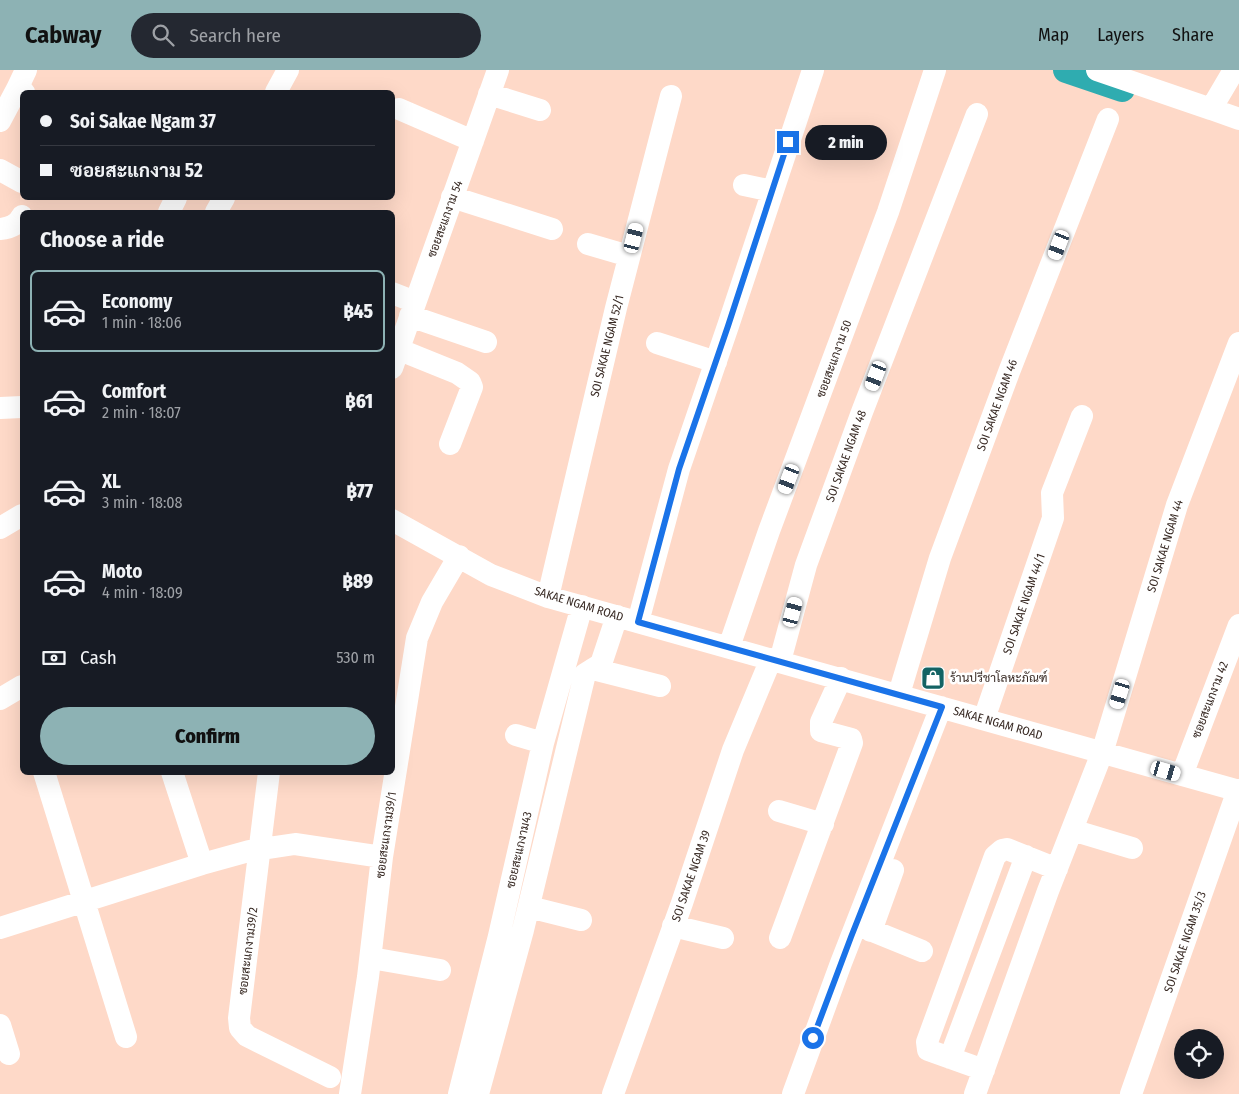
<!DOCTYPE html>
<meta charset="utf-8">
<style>
:root{--surface:#171b24;--page:#242831;--text:#f1f3f6;--muted:#9ea1a6;--line:#363941;--accent:#8db2b4}
body{margin:0;font-family:"Fira Sans Condensed",Sarabun,sans-serif;background:var(--page);color:var(--text);height:100vh;display:flex;flex-direction:column;font-size:19px;white-space:nowrap}
*{box-sizing:border-box;margin:0}
p{font-size:16px;color:var(--muted)}
.icon{flex:none;width:28px;height:28px;fill:none;stroke:currentColor;stroke-width:2;stroke-linecap:round;stroke-linejoin:round}
.map{position:relative;flex:1;overflow:hidden}
.side{position:absolute;left:20px;top:140px;width:375px;height:565px;display:flex;flex-direction:column;background:var(--surface);border-radius:8px;box-shadow:0 5px 20px #0002}
.side>*{flex:none}
.guide{position:absolute;left:20px;top:20px;width:375px;height:110px;border-radius:8px;box-shadow:0 5px 20px #0002;display:grid;align-content:center;height:110px;padding:0 20px;background:var(--surface)}
.controls{position:absolute;left:1174px;top:959px;display:grid;gap:10px}
.controls a{display:grid;place-items:center;width:50px;height:50px;border-radius:50%;background:var(--surface);box-shadow:0 5px 20px #0002;font-size:25px}
.end{position:absolute;width:22px;height:22px;margin:-11px;border:6px solid #1a73e8;background:#fff;box-shadow:0 0 0 2px #fff}
.from{border-radius:50%}
.bubble{position:absolute;height:35px;border-radius:18px;background:var(--surface);box-shadow:0 5px 20px #0002;font-size:16px;font-weight:800;line-height:35px;text-align:center}
.car{position:absolute;width:15px;height:30px;margin:-15px -8px;border-radius:6px;box-shadow:0 0 4px 1px #0007;background:linear-gradient(#fff 24%,#345 0 40%,#fff 0 76%,#345 0 86%,#fff 0)}
.guide b{display:flex;align-items:center;gap:18px;height:48px;font-size:19px}
.guide b+b{border-top:1px solid var(--line)}
.guide i{width:12px;height:12px;background:var(--text)}
ul{padding:0;list-style:none}
li{display:flex;align-items:center;gap:15px;height:82px;margin:0 10px 8px;padding:0 10px;border:2px solid transparent;border-radius:8px}
li div{flex:1}
li b{display:block;font-size:19px}
li em{font-style:normal;font-weight:800}
li.selected{border-color:var(--accent)}
li>.icon{width:45px;height:45px;stroke-width:1.5}
h2{padding:0 20px;font-size:22px;line-height:60px}
.pay{display:flex;align-items:center;gap:12px;height:55px;padding:0 20px;font-size:19px}
.pay p{margin-inline-start:auto}
.button{display:flex;gap:10px;margin-top:auto;padding:10px 20px}
.button a{flex:1;height:58px;border-radius:30px;background:var(--accent);color:#111;font-size:20px;font-weight:800;line-height:58px;text-align:center}
header{display:flex;align-items:center;gap:30px;box-sizing:border-box;height:70px;padding:0 25px;background:var(--accent);color:#111}
header strong{font-size:24px}
nav{display:flex;gap:28px;margin-inline-start:auto;font-size:18px}
.search{width:350px;height:45px;background:var(--page);display:flex;align-items:center;gap:12px;box-sizing:border-box;padding:0 18px;border-radius:28px;color:var(--muted);font-size:19px}
.map>svg:first-child{display:block}
.lines{fill:none;stroke-linecap:round;stroke-linejoin:round}
.river{stroke:#2facb0;stroke-width:26}
.minor{stroke:#fff;stroke-width:22}
.route{stroke:#1a73e8;stroke-width:6}
.labels{text-anchor:middle;stroke-width:5;stroke-linejoin:round;paint-order:stroke}
.street-label{font-size:12px;fill:#382a24;stroke:#fff}
.poi-label{font-size:12px;fill:#382a24;stroke:#fff;text-anchor:start}
</style>
<header>
<strong>Cabway</strong>
<div class="search"><svg class="icon" aria-label="search" viewBox="0 0 24 24"><circle cx="10" cy="10" r="6"/><path d="M15 15l6 6"/></svg>Search here</div>
<nav><a>Map</a><a>Layers</a><a>Share</a></nav>
</header>
<div class="map">
<svg width="1239" height="1024" viewBox="0 0 1239 1024">
<rect width="100%" height="100%" fill="#fed9c8"/>
<g class="lines">
<path class="river" d="M1066,0L1122,19"/>
<path class="minor" d="M1097,0L1211,39
M1234,0L1211,39L1239,49
M17,19L26,0
M276,22L288,0
M489,24L540,40
M399,39L473,71
M0,51L17,19L24,22
M0,100L22,112
M744,115L772,121
M452,127L552,159
M169,142L176,128
M216,142L224,128
M0,159C10,158 18,155 22,146
M588,174L629,186
M392,223L415,232
M410,246L486,272
M657,273L716,292
M400,280L457,303L470,312L472,317L450,374
M392,298L498,0
M0,338L22,337
M392,450L491,505L548,527L1239,721
M0,458L22,445
M548,527L616,238L671,26
M638,552L679,399L728,256L813,0
M729,577L769,461L888,142L935,0
M780,591L806,495L862,342L977,44
M593,599L660,616
M899,624L940,488L1009,302L1108,49
M0,629L22,616
M984,649L1053,448L1052,423L1082,346
M516,665L543,673
M44,702L126,967
M172,702L202,794
M269,702L239,948L240,958L247,966L330,1007
M1182,705L1239,555
M779,741L823,754
M1072,760L1132,778
M529,837L581,850
M858,855L922,881
M673,856L723,868
M0,858L202,794L249,781L295,774L382,787
M871,861L893,800
M780,868L852,673L851,669L821,661V652L841,608
M371,888L440,900
M0,955L9,984
M950,988L1026,786
M984,1000L928,980L927,972L995,786L1002,780L1007,779L1057,799
M350,1024L368,907L382,787L417,568L432,532L459,486
M459,1024L499,866L543,673L582,536
M478,1024L523,860L585,604L601,594L617,546
M613,1024L682,833L733,680L771,589
M793,1024L841,893L941,637
M975,1024L1048,821L1102,683L1177,435L1239,273
M1131,1024L1238,720"/>
</g>
<g class="lines">
<path class="route" d="M788,72L728,256L679,399L638,552L942,637L851,867L813,968"/>
</g>
<defs>
<g id="shop-square" transform="scale(1.25)"><rect x="-9" y="-9" width="18" height="18" rx="4" fill="#136364" stroke="#fff"/><path d="M-5-2.5h2.3a2.7 3.5 0 0 1 5.4 0H5L5.5 6h-11ZM-1.5-2.5h3a1.5 2.3 0 0 0-3 0Z" fill="#fff"/></g>
</defs>
<g fill-rule="evenodd">
<use href="#shop-square" x="933" y="608"/>
</g>
<g class="labels">
<g class="street-label">
<text transform="translate(445 149) rotate(-70)" y="4">ซอยสะแกงาม 54</text>
<text transform="translate(607 276) rotate(-76)" y="4">SOI SAKAE NGAM 52/1</text>
<text transform="translate(834 289) rotate(-70)" y="4">ซอยสะแกงาม 50</text>
<text transform="translate(997 335) rotate(-70)" y="4">SOI SAKAE NGAM 46</text>
<text transform="translate(846 386) rotate(-70)" y="4">SOI SAKAE NGAM 48</text>
<text transform="translate(1165 476) rotate(-73)" y="4">SOI SAKAE NGAM 44</text>
<text transform="translate(579 534) rotate(17)" y="4">SAKAE NGAM ROAD</text>
<text transform="translate(1024 534) rotate(-71)" y="4">SOI SAKAE NGAM 44/1</text>
<text transform="translate(1210 630) rotate(-69)" y="4">ซอยสะแกงาม 42</text>
<text transform="translate(998 653) rotate(16)" y="4">SAKAE NGAM ROAD</text>
<text transform="translate(386 765) rotate(-82)" y="4">ซอยสะแกงาม39/1</text>
<text transform="translate(519 780) rotate(-77)" y="4">ซอยสะแกงาม43</text>
<text transform="translate(691 806) rotate(-71)" y="4">SOI SAKAE NGAM 39</text>
<text transform="translate(1185 872) rotate(-71)" y="4">SOI SAKAE NGAM 35/3</text>
<text transform="translate(248 881) rotate(-83)" y="4">ซอยสะแกงาม39/2</text>
</g>
<g class="poi-label">
<text x="950" y="612">ร้านปรีชาโลหะภัณฑ์</text>
</g>
</g>
</svg>
<div class="controls">
<a><svg class="icon" aria-label="locate" viewBox="0 0 24 24"><circle cx="12" cy="12" r="6"/><path d="M12 2v4M12 18v4M2 12h4M18 12h4"/></svg></a>
</div>
<i class="end from" style="left:813px;top:968px"></i>
<i class="end" style="left:788px;top:72px"></i>
<div class="bubble" style="left:805px;top:55px;width:82px">2 min</div>
<i class="car" style="left:634px;top:168px;rotate:14deg"></i>
<i class="car" style="left:1059px;top:175px;rotate:201deg"></i>
<i class="car" style="left:876px;top:306px;rotate:201deg"></i>
<i class="car" style="left:789px;top:409px;rotate:201deg"></i>
<i class="car" style="left:793px;top:542px;rotate:15deg"></i>
<i class="car" style="left:1120px;top:624px;rotate:197deg"></i>
<i class="car" style="left:1166px;top:701px;rotate:106deg"></i>
<div class="guide">
<b><i class="from"></i>Soi Sakae Ngam 37</b>
<b><i></i>ซอยสะแกงาม 52</b>
</div>
<section class="side">
<h2>Choose a ride</h2>
<ul>
<li class="selected"><svg class="icon" aria-label="car" viewBox="0 0 24 24"><path d="M5 17H2v-5l4-1 3-4h7l3 4 3 1v5h-3M9 17h6M6 11h13"/><circle cx="7" cy="17" r="2"/><circle cx="17" cy="17" r="2"/></svg><div><b>Economy</b><p>1 min · 18:06</p></div><em>฿45</em></li>
<li><svg class="icon" aria-label="car" viewBox="0 0 24 24"><path d="M5 17H2v-5l4-1 3-4h7l3 4 3 1v5h-3M9 17h6M6 11h13"/><circle cx="7" cy="17" r="2"/><circle cx="17" cy="17" r="2"/></svg><div><b>Comfort</b><p>2 min · 18:07</p></div><em>฿61</em></li>
<li><svg class="icon" aria-label="car" viewBox="0 0 24 24"><path d="M5 17H2v-5l4-1 3-4h7l3 4 3 1v5h-3M9 17h6M6 11h13"/><circle cx="7" cy="17" r="2"/><circle cx="17" cy="17" r="2"/></svg><div><b>XL</b><p>3 min · 18:08</p></div><em>฿77</em></li>
<li><svg class="icon" aria-label="car" viewBox="0 0 24 24"><path d="M5 17H2v-5l4-1 3-4h7l3 4 3 1v5h-3M9 17h6M6 11h13"/><circle cx="7" cy="17" r="2"/><circle cx="17" cy="17" r="2"/></svg><div><b>Moto</b><p>4 min · 18:09</p></div><em>฿89</em></li>
</ul>
<div class="pay"><svg class="icon" aria-label="cash" viewBox="0 0 24 24"><path d="M3 7h18v10H3z"/><circle cx="12" cy="12" r="2"/></svg>Cash<p>530 m</p></div>
<div class="button"><a>Confirm</a></div>
</section>
</div>
